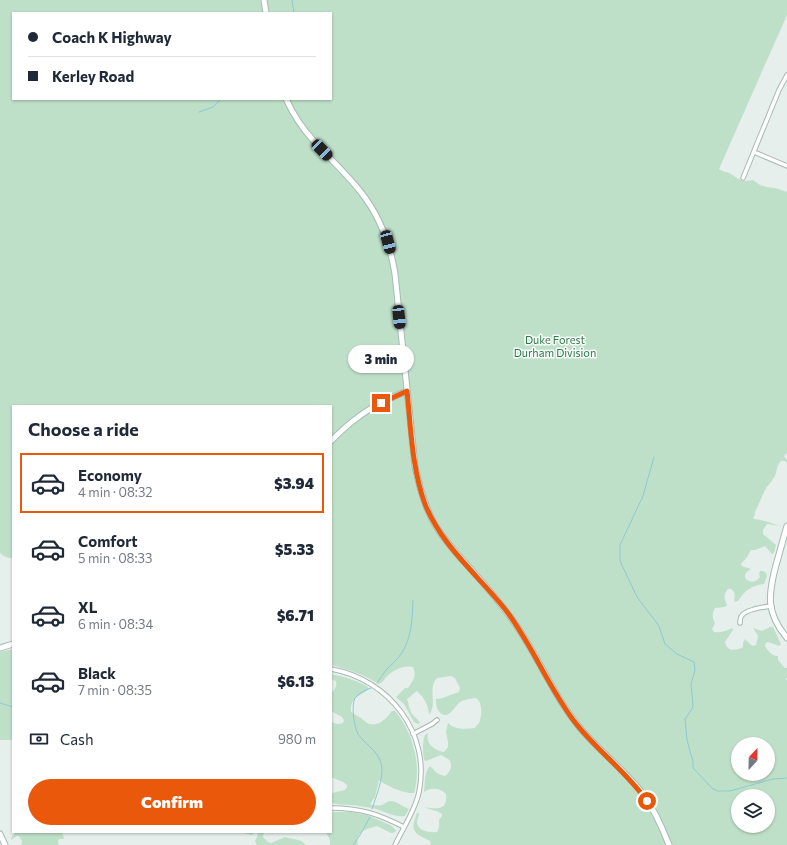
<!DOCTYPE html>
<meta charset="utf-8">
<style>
:root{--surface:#fff;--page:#f2f2f3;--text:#1f2937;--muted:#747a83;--line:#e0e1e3;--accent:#ea580c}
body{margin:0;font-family:Commissioner,sans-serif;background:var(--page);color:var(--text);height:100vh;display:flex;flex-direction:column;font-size:15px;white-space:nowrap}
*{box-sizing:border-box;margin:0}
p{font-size:13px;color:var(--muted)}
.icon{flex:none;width:22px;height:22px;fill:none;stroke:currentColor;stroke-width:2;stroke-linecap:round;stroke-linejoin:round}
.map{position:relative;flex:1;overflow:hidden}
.details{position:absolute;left:12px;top:405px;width:320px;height:428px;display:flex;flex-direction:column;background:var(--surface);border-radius:0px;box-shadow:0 1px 3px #0004}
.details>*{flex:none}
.top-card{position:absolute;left:12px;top:12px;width:320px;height:88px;border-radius:0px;box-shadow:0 1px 3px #0004;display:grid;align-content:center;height:88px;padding:0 16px;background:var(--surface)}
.needle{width:26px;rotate:22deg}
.fabs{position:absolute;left:731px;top:737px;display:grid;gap:8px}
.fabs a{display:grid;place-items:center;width:44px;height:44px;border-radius:50%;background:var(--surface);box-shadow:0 1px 3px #0004;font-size:20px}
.end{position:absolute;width:18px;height:18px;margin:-9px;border:5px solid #ea580c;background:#fff;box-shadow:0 0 0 2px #fff}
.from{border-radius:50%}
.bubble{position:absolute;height:28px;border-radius:14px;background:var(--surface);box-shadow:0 1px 3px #0004;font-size:13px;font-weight:800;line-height:28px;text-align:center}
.car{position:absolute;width:12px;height:24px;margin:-12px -6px;border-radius:5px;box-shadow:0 0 3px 1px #0007;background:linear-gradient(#222 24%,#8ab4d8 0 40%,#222 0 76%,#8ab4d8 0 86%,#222 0)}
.top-card b{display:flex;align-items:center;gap:14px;height:38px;font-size:15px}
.top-card b+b{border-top:1px solid var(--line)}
.top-card i{width:10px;height:10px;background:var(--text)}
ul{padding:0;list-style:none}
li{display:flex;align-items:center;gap:12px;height:60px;margin:0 8px 6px;padding:0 8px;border:2px solid transparent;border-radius:0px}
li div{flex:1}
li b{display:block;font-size:15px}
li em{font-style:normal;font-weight:800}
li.on{border-color:var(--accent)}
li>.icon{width:36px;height:36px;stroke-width:1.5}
h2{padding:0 16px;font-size:18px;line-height:48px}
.pay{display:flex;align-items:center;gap:10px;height:44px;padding:0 16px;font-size:15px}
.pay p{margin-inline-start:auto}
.cta{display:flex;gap:8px;margin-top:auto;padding:8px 16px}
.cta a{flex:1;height:46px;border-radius:24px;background:var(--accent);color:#fff;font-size:16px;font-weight:800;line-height:46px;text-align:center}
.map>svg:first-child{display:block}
.green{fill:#bfe0c8;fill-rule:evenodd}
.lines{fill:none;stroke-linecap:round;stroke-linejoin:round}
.stream{stroke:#8ec9d4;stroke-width:1}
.street-casing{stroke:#a8b8b2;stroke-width:5.5}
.secondary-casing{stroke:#a4bbb3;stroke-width:7}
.street{stroke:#fff;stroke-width:3.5}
.secondary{stroke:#fff;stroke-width:5}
.route{stroke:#ea580c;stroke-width:5}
.labels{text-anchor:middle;stroke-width:3;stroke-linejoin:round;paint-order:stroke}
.park-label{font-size:11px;fill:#2d7a4b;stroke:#f7fbf9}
</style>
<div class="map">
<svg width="787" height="845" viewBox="0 0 787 845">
<rect width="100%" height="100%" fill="#e6efeb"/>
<path class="green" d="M0,0H787V15L719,169C723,172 728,172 731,174C742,181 740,182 753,180L760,185L767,187L775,188L787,192V453L784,456L786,459L787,460V462L784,461H781L778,465L775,476L771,482L766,488L755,512V515L753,518L755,519L765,521L780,526L767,524L763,530V534L776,545L774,553L772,554L765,546L755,550H751L747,557L741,564L742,566L751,569C736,577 753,588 760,577L759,574L760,571H763L766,573L767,576L764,584C751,586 745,590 738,601L734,602C734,595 737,594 731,589H728C723,595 724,598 727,605L725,607L715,608C712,613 712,618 715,623L712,629L714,632C721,633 726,631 732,628L733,630L725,642C727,652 736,651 743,647V643L745,639L749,643L753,646L756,645L758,636L753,628L762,631L770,627H773L780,642L781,644L779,646L768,642L766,643L765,646C768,651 772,656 778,656V660L785,668H787V678L785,679L787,680V845H431L430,841C413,833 410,831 417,813H419C419,816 417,820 417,823C418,831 430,833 437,832C440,828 439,824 439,820L442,816V814C437,810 430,810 424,807C436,809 448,811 446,794C440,788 431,787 424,792C425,784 424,772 430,766L437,773L444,776C449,774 453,767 450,761C448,758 444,757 441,755L426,761L424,760C423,752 422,743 425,735L428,733C428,736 427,738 428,740C429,747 438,751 444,752L448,747V742L446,732L448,723C454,730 466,729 475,728C475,727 479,723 479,723C482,717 483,700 475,698C474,698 470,699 469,699C466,700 463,700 460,702C455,706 451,716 444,715C437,713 436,705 436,699C444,699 451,694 459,692L460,688L455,678L451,676L437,678C427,689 438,704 429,715C428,704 425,699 417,691C413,693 411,697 407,699C409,703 408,705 410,709C411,715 417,718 420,723L418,724L414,722L404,704L396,697L405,688H408C413,681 417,676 413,667C403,665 394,670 386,677C384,680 383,682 379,684C364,675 349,669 331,665V406H13V558C8,558 4,557 0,553ZM13,13H331V99H13ZM738,744H768V774H738ZM738,796H768V826H738Z
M13,649V740H0V652Z
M331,674C345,677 356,680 368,687L369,689C360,697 350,696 351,712C354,714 356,715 359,717C362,718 364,721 367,723C378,728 386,719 392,711H395C413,732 422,766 414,793C405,794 386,786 379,780L375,797L370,804L372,805C375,805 379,806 382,805C385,804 387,801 391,801C398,802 402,806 409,809L405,816C394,818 383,810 372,808C364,807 357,805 350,805C343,804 337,806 331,802V796L332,793L345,790L347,787V785L343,782L331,777V721C335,724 338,725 343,723L344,720L342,717L331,711V692C335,691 337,685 336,681L331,679Z
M331,812H351L367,815L390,825L395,829L396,831L393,833H391L377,826C367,829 355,831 358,845H330V840L326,832H331Z
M16,832H62L64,839H59L58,841L59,845H21L22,841L19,836H17L11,840V838Z
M240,832H264L263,837L268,842L271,843L285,837C293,840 300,838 306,845H257L255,841L258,835L257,832L251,835Z"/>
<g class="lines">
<path class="stream" d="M292,0L294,13
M199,112L213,107L221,99
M654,457L643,496L620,545V561L637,597L659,626L665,644L677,654L694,662L695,670L691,684L693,706L692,709L685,719L687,740L693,762V768L712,788L717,791H730L773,779L787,778
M377,683C380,679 383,674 386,670C391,665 397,660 401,654C412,638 412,619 413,600
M371,688C365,690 359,693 355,698C351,705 354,727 358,734C364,743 376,750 380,760C386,774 376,796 372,809
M0,703L13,707
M353,845L360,835L370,817"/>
<g class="street-casing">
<path id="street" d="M754,152L787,166
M743,178L779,90L787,75
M740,623C740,621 740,619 741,617C744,610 763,607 771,606
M331,669C389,679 431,733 419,792C415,811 403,828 395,845
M413,734L432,724L437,720
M331,808C361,808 378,814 404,827"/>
</g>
<g class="secondary-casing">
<path id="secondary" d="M264,0L266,13
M286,99C293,114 302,128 313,140C328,157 346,173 360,191C380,216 390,243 395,274L415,466C419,486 424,505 434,523C443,539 456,553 468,566C485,585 502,604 516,625C539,658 554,697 580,728C599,751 624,769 643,794C654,809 662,827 669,845
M331,441C339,433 347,425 357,418C372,406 390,398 407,391
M787,526C783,539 780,552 776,565C768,595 766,613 787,638
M0,648L13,644
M0,834L5,845"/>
</g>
<use href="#street" class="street"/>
<use href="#secondary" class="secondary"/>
</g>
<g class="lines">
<path class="route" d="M381,403L407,391C411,429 412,469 425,504C441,545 477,574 504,608C531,642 547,685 574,721C596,750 626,771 647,801"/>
</g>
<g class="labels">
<g class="park-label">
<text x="555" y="344">Duke Forest<tspan x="555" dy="13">Durham Division</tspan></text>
</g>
</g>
</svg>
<div class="fabs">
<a><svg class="needle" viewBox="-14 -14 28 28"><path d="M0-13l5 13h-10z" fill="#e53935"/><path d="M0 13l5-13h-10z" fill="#747a83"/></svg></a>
<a><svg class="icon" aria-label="layers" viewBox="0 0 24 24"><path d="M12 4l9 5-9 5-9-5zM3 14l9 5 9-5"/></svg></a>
</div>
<i class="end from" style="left:647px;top:801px"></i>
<i class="end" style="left:381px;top:403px"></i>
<div class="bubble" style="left:348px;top:345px;width:66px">3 min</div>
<i class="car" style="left:322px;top:150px;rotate:136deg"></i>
<i class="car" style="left:388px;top:242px;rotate:165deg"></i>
<i class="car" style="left:399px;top:317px;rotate:174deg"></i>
<div class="top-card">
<b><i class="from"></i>Coach K Highway</b>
<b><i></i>Kerley Road</b>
</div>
<section class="details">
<h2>Choose a ride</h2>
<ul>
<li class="on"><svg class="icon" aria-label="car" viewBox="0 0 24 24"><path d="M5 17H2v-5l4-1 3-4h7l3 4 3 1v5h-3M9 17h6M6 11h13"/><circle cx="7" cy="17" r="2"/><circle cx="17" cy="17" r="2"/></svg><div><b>Economy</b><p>4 min · 08:32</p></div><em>$3.94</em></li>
<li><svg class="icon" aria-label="car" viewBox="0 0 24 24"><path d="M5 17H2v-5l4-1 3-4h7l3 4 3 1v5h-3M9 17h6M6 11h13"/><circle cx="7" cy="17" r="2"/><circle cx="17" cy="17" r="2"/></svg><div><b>Comfort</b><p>5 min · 08:33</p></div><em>$5.33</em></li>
<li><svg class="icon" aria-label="car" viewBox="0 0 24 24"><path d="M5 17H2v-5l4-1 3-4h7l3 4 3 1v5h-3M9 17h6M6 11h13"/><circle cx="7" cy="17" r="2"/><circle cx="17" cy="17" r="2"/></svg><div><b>XL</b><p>6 min · 08:34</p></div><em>$6.71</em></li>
<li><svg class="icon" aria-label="car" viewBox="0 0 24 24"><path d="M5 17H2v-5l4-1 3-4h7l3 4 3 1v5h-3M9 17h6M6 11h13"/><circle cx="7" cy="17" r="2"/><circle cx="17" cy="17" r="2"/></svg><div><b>Black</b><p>7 min · 08:35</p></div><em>$6.13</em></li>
</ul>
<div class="pay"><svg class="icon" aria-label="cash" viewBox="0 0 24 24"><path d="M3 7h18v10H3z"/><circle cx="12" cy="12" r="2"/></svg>Cash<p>980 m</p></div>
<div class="cta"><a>Confirm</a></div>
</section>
</div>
